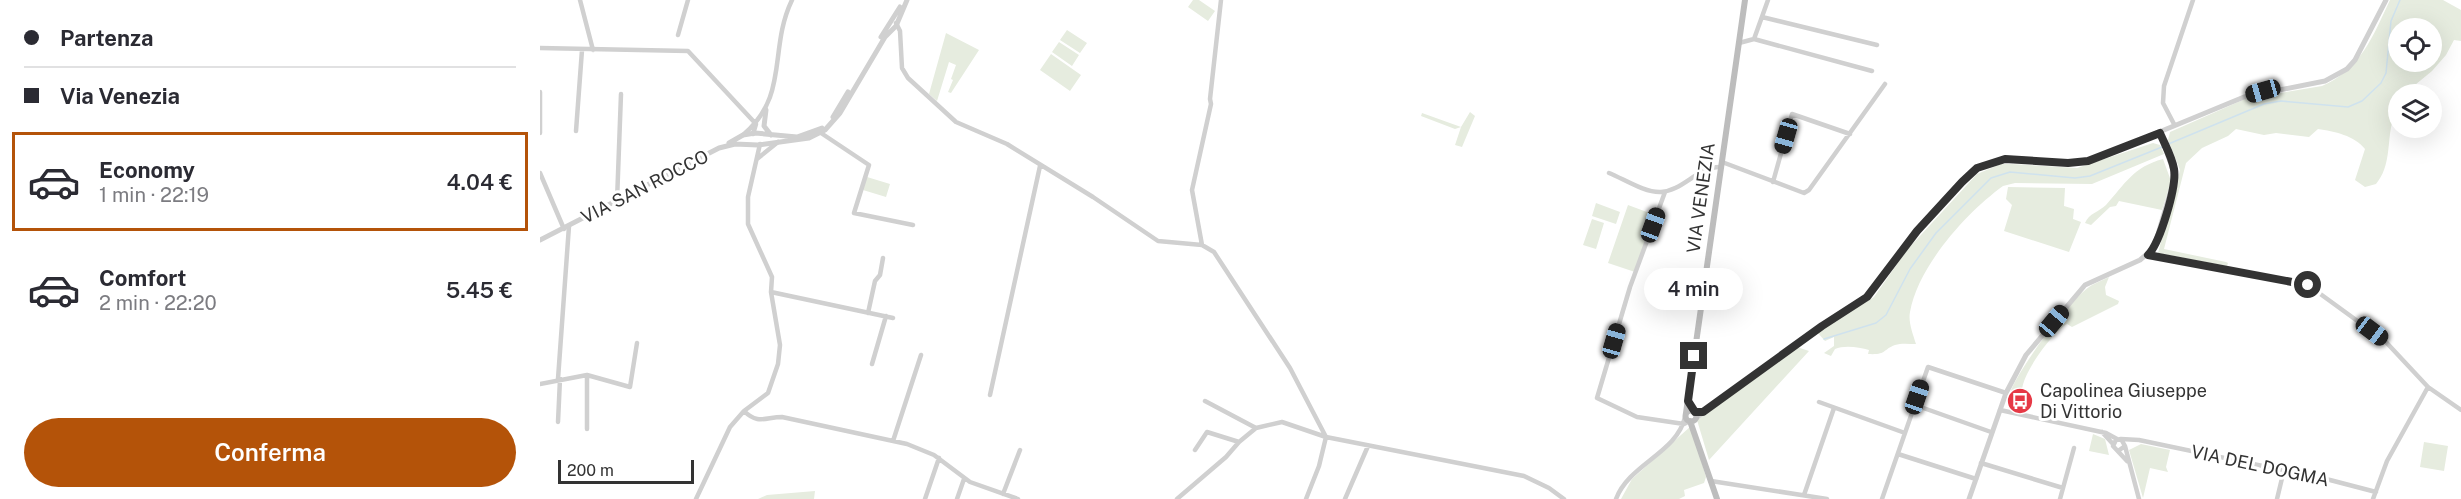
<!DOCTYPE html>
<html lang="it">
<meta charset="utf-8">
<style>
:root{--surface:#fff;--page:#f7f7f7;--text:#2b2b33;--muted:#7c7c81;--line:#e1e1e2;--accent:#b45309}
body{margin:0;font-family:"Public Sans",sans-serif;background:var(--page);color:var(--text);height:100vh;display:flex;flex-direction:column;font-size:22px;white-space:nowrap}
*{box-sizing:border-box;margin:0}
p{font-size:20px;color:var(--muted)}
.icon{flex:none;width:33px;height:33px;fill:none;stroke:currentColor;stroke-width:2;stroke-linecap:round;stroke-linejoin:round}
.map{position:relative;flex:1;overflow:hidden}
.sheet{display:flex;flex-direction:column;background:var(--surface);width:540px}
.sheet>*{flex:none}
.hud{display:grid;align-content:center;height:132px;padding:0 24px;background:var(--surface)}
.fabs{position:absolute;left:1848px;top:18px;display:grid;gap:12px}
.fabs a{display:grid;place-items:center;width:54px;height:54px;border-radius:50%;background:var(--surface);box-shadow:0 6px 24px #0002;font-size:30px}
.scale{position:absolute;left:18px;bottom:15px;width:136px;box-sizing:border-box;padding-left:6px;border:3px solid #333;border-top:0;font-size:16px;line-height:21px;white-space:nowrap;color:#333;-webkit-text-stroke:4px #fff;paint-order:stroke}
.end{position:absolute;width:27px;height:27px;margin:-14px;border:8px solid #333;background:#fff;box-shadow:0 0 0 3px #fff}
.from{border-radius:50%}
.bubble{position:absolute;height:42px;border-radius:21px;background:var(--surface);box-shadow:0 6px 24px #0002;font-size:20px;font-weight:600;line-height:42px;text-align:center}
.car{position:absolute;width:18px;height:36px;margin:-18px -9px;border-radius:8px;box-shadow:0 0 4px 2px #0007;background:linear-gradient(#222 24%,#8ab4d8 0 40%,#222 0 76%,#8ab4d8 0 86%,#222 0)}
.hud b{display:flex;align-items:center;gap:21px;height:57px;font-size:22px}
.hud b+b{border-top:2px solid var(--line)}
.hud i{width:15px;height:15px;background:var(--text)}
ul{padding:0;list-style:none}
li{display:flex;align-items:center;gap:18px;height:99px;margin:0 12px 9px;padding:0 12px;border:3px solid transparent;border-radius:0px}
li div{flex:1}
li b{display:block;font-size:22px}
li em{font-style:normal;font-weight:600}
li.on{border-color:var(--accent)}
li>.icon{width:54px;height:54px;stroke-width:1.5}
.primary-button{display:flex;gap:12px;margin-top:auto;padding:12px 24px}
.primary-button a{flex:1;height:69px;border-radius:36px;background:var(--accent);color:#fff;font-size:24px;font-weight:600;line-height:69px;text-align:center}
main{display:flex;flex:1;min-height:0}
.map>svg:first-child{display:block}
.green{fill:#e6ecdf;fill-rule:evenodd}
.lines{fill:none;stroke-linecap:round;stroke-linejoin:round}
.stream{stroke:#cfe2ee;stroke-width:1.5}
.minor{stroke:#d0d0d0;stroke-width:4.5}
.tertiary{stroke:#d0d0d0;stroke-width:5}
.secondary{stroke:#bdbdbd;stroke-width:6}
.route{stroke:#333;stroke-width:8}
.labels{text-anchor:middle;stroke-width:6;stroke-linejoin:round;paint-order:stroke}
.street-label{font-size:18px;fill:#333;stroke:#fff}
.poi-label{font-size:18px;fill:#333;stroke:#fff;text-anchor:start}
</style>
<main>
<section class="sheet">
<div class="hud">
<b><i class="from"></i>Partenza</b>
<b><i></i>Via Venezia</b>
</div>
<ul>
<li class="on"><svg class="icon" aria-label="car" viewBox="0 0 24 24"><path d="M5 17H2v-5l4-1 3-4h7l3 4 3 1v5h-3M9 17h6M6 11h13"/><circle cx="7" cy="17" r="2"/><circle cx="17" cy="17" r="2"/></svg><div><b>Economy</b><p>1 min · 22:19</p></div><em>4.04 €</em></li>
<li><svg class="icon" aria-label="car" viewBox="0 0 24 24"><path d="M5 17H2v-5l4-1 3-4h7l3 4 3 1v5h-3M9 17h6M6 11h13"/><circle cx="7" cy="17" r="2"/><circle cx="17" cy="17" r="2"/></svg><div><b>Comfort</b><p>2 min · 22:20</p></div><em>5.45 €</em></li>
</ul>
<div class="primary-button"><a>Conferma</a></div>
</section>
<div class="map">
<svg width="1921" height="499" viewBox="0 0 1921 499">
<rect width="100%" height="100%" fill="#fff"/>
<path class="green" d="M653,0H659L675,11L668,21L648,7Z
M1850,0H1903L1921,10V41L1914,40L1906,55L1892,71L1864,94H1858C1858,105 1854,113 1852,123C1847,143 1851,166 1836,184L1825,187L1815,180L1825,149C1815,136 1794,131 1778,129L1769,137L1736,133L1724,135L1696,129L1688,136L1662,148L1646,163L1624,249L1686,262L1688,263L1687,266L1618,253L1640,170L1628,140L1630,132L1705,99L1782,86C1821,69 1833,36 1850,0ZM1858,28H1892V62H1858Z
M527,30L547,43L540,53L520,40Z
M406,33L439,50L411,93L408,92L413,80L411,79L416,65L409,62L397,101L389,94Z
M519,42L539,55L532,66L512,52Z
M511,54L541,75L530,91L500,70Z
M930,112L935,116L922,147L915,145L921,127L915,129L881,116L882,113L921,127Z
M1613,143L1620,145L1624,154L1552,184L1475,183L1463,186C1427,212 1378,266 1370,312C1368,322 1373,334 1376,344C1369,344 1361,343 1355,345C1342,350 1347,355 1328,354L1329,350C1319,347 1304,345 1295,349L1291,356L1284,353L1294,346V337L1285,341L1277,332L1334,297L1367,250L1437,174L1461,164H1472L1537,168Z
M1623,159L1631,181L1622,210L1579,201L1576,206L1570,207L1551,225L1545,223C1549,213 1559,212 1566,205C1585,184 1593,167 1623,159Z
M327,177L350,184L346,197L323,190Z
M1468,187L1525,188L1524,206L1534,209L1533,219L1541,222L1529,252L1464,231L1472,205L1466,199Z
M1056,203L1080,212L1076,224L1052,216Z
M1088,205L1115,215L1095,272L1068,263Z
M1052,219L1064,223L1056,249L1043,245Z
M1569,277L1565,287L1566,295L1579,301L1578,304L1532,327L1527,324C1513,332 1483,372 1482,390L1484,393L1471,390C1482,365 1529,299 1552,285C1557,282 1564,280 1569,277Z
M1257,347L1269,351L1169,460L1157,420Z
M1151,426L1166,477L1164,483L1144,490L1145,496L1139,499H1081L1092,479Z
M1553,434L1565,439L1569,455L1549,451Z
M1884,442L1908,446L1904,471L1880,467Z
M1601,444L1630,450L1626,467L1628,472L1610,468L1603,498L1589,450Z
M275,491L274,499H218L227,495Z"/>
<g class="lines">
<path class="stream" d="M1626,145L1724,104L1741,101L1808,107L1822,101L1841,83L1846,73L1851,21L1860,0
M1284,339L1336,323L1346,315L1370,269L1396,233L1451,178L1470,172L1535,178L1550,176L1622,147"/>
<path class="minor" d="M40,0L53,50
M1222,17L1337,45
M356,23L360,31L362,68L368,78L416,122L467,144L553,197L618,241L662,245L674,252L750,368L786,437L984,476L1009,488L1024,499
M138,35L148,0
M1214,39L1332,71
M1199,43L1214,39L1228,0
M0,48L148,51L216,124L213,134
M1634,124L1623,103L1624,86L1653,0
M36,131L42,50
M0,133V92
M281,133L329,165L314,213L373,225
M203,135C250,95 228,50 252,0
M217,159L238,142
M1182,162L1264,193L1269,190L1345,84
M0,173L24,229
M1069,173C1084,179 1105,193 1121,192C1143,191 1158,166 1181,167
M1233,182L1252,114L1310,134
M1125,192L1090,287L1057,398L1097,417L1144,424L1150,421
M77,201L81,94
M662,245L652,190L671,104L670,99L681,0
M1608,255L1768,285L1845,341L1888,387L1921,410
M231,292L353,318
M328,313L335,281L340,275L343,258
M332,364L346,316
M18,379L29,226
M0,384L47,375L90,387L97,343
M450,395L500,166
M665,401L716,428L742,422L786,437L779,466L766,499
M1279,402L1365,433
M1375,405L1451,432
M1460,410L1566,433L1577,439
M204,411C218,425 226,417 242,417L367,444L394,455L430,482L478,499
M18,422L20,379
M47,429V375
M1562,432L1573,444
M1581,439L1599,440L1790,480L1836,492
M353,441L381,355
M1585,446L1599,499
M655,450L667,432L699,442L716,428
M1578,451L1585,446L1581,439L1576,440L1573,446L1587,461
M1358,454L1436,479
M1441,463L1523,488
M1171,481L1287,499
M463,494L480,450
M1264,495L1294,408
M156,499L190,427L204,411L228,393L238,364L240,345L231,292L232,277L208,224V197L220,144
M385,499L399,458
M417,499L424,479
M637,499L686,457L699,442
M805,499L828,446
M1076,499C1089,464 1137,453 1145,417
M1342,499L1388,367L1466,393
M1520,499L1534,448
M1737,499L1744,470
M1833,499L1847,461L1888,387"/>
<path class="tertiary" d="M341,37L360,7
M226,110L224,126L231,135
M293,117L308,92
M189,143L203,135L215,133L257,137L282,128
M0,240L179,148L195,144L218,145L269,138L285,130L300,113L345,37L356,26L367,0
M1156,418L1257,343L1327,297L1377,231L1437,168L1465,158L1520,162L1549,161L1704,97L1785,81L1807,69L1815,60L1846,0
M1429,499L1466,393L1486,355L1545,285L1600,260L1614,248L1635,176L1620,133"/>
<path class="secondary" d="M1145.5 416a5.5 5.5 0 1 1 11 0a5.5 5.5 0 1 1-11 0Z
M1146,413L1205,0
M1150,421L1177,499"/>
</g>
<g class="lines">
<path class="route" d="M1154,356L1148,401L1155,412H1163L1282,326L1327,297L1377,231L1422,182L1437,168L1465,159L1528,163L1548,161L1620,133C1625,145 1632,157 1634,169C1637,186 1620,243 1608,255L1768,285"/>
</g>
<defs>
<g id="bus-disc" transform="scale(1.35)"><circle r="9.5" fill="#e63946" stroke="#fff"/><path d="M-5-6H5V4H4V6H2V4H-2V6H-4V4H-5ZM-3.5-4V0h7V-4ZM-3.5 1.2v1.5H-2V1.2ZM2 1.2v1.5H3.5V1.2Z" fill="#fff"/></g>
</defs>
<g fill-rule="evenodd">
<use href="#bus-disc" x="1480" y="401"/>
</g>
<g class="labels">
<g class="street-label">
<text transform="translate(105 187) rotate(-27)" y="6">VIA SAN ROCCO</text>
<text transform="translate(1161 198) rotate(-82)" y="6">VIA VENEZIA</text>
<text transform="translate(1720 466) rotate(12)" y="6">VIA DEL DOGMA</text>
</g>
<g class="poi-label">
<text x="1500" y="397">Capolinea Giuseppe<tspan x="1500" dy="21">Di Vittorio</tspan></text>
</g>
</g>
</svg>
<div class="fabs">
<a><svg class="icon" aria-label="locate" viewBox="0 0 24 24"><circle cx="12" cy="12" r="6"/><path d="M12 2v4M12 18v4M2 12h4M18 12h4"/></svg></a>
<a><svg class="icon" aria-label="layers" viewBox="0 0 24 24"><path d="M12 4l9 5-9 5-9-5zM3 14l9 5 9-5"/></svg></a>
</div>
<div class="scale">200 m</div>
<i class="end from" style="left:1768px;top:285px"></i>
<i class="end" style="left:1154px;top:356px"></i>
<div class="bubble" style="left:1104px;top:268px;width:99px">4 min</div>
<i class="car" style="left:1723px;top:91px;rotate:254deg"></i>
<i class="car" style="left:1246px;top:136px;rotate:196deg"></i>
<i class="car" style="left:1113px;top:225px;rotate:20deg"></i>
<i class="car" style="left:1514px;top:321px;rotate:40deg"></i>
<i class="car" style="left:1832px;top:331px;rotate:127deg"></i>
<i class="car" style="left:1074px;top:341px;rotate:16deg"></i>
<i class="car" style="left:1377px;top:397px;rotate:19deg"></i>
</div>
</main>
